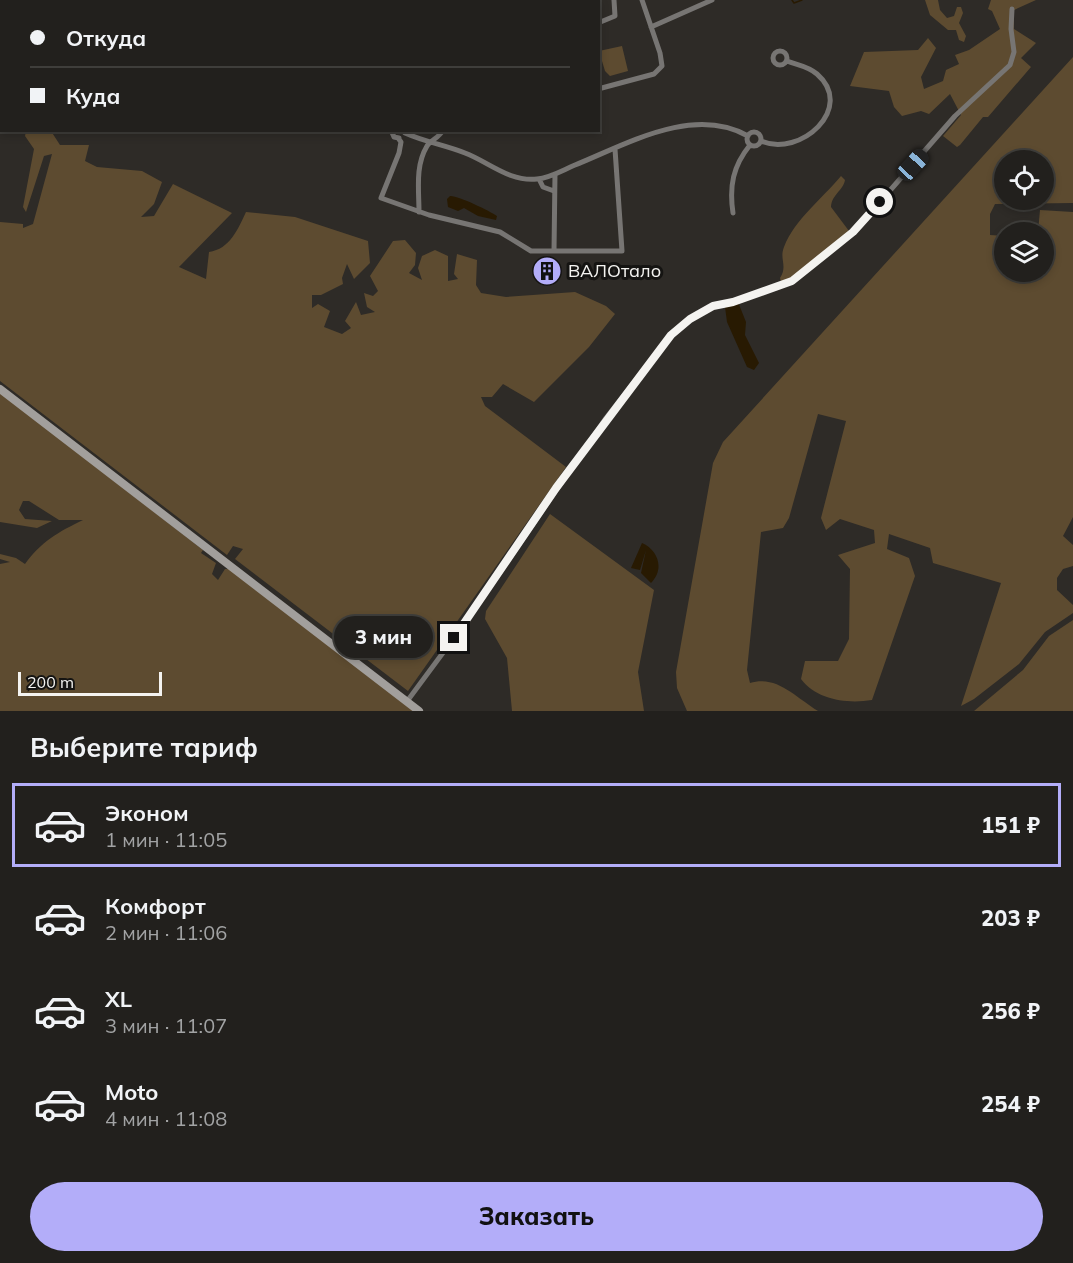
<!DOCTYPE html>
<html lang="ru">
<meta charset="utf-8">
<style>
:root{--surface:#22201d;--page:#2a2826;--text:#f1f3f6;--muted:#a2a3a4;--line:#3f3e3b;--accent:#b3adf9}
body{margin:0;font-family:Mulish,sans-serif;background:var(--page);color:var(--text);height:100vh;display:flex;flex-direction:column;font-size:22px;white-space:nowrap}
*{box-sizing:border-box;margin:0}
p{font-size:20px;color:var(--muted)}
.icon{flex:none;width:33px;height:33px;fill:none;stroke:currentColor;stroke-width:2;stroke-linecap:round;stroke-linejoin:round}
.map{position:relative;height:711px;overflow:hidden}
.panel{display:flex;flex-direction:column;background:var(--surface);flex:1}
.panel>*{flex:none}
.guide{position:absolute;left:0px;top:0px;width:600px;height:132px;box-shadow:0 3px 9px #0003,0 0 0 2px var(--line);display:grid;align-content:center;height:132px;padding:0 30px;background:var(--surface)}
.controls{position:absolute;left:994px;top:150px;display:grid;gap:12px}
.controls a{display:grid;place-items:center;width:60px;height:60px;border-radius:50%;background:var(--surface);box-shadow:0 3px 9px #0003,0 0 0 2px var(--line);font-size:30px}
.scale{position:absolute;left:18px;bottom:15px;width:144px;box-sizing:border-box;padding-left:6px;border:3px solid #f4f3f0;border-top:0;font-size:16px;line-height:21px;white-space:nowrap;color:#f4f3f0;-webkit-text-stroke:4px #151412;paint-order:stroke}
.end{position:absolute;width:27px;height:27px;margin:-14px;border:8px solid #f4f3f0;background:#111;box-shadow:0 0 0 3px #111}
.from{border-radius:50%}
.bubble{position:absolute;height:42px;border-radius:21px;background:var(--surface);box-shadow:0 3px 9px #0003,0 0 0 2px var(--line);font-size:20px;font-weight:800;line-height:42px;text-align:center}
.car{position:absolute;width:18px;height:36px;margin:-18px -9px;border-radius:8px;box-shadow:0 0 4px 2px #0007;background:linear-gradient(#222 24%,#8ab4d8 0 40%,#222 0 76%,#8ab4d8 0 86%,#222 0)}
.guide b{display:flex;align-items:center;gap:21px;height:57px;font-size:22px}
.guide b+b{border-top:2px solid var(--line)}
.guide i{width:15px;height:15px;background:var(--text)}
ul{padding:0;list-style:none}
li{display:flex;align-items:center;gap:18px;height:84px;margin:0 12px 9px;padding:0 18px;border:3px solid transparent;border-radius:0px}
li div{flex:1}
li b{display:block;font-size:22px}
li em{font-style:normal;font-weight:800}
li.selected{border-color:var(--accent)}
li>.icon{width:54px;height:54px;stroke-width:1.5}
h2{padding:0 30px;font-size:27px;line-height:72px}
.cta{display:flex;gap:12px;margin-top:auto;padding:12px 30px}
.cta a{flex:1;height:69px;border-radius:36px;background:var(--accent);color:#111;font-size:24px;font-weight:800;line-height:69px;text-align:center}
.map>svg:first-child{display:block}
.green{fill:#5d4b30;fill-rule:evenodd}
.water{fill:#281a02}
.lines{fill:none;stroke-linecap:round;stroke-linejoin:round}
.stream{stroke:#281a02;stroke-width:1.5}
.street{stroke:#777573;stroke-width:5}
.secondary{stroke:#a29f9c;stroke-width:8}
.route{stroke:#f4f3f0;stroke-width:8}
.labels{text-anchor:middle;stroke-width:6;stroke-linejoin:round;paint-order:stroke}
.poi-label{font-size:18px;fill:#f4f3f0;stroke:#151412;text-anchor:start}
</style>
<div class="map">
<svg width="1073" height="711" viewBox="0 0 1073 711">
<rect width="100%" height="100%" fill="#2e2b27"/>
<path class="green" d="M925,0H938L940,10L947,18L954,16L957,7H961L963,13L959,23L966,36L964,42L959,40L956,30H948L930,15Z
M991,0H1036L1014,10V29L1036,43L1021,58L1031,67L988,117H983L960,145L957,147L943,136L961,115L950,94L929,114L921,111L902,116L894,107L889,91L850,86L864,52L918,50L928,38L936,48L921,77L924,89L943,81L946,70L959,64L955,55L969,50L1000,29L992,11L988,9Z
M622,46L628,71L610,76L605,71L599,51Z
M1073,57V203L995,204L990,214V235L1005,236V272H1044V232H1038L1040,210L1073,212V517L1063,536L1073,545V566L1063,569L1057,578V590L1073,605V613L1045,632L1019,664L974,699L961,706L1001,583L933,563L930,548L889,534L887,549L909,558L915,576L872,700C847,704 817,700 801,679L805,661H838L849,639L850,569L838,555L875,543L874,530L840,519L826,530L821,518L846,421L818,414L789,518L783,528L761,532L747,670L750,683C777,675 795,697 818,711H687L677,688L676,672L713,463L723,442ZM1005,160H1044V200H1005Z
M26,131H51L60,145H89L85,161L97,167L142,171L162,182L154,204L141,217L154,216L173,184L232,213L179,267L206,279L209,252C230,249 238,229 246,212L295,217L368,241L370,263L354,279L347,264L342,278L343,284L321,295H312V308L318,304L330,311L324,327L342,334L351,328L345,321L356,302L361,315L375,312L367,307L364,293L373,296L378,291L370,276L393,241L405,240L416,253L415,265L409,273L422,280L418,268L422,256L435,250L448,256V281L458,279L454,274L457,254L477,260L476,285L481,293L506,297L575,292L606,306L615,314L589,347L534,402L503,384L492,397H481L485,406L566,467L408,691L235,559L243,549L233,546L227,555L0,381V222L23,224V228L33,224L52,154L44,156L26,212L23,207L34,149L25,136Z
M841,176L845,180C843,191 832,194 831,207L849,231L793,277L781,282L780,278C788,266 779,259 784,247C795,219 822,199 841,176Z
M0,392L203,550L201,553L216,563L212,574L218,580L225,569H233L416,711H0V564L10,562L0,559V554L16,558L25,564C41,542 58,532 83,520H59L29,501H23L19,510L25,519L52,521L37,528L0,522Z
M550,514L654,590L638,672L644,711H512L507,658L485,619L486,611Z
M1073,620V711H974L1023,670L1049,636Z"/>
<path class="water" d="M450,196C457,195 490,211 497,216L496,220L478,216L464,208L458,211L448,207L447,199Z
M738,302L746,322L745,335L759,363L754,370L747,367L727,322L725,307Z
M642,543C658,550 665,569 651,583L641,573L646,550L640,570L631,568Z"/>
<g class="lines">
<path class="stream" d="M792,0L794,3L802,0"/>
<path class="street" d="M380,0V2
M520,2L521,0
M598,23L615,16L614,0
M651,27L712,0
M773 58a7 7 0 1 1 14 0a7 7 0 1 1-14 0Z
M0,54H2
M598,89L654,74L662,66L660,53L642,0
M391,130L394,137L399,138
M747 139a7 7 0 1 1 14 0a7 7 0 1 1-14 0Z
M405,133C425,142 445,145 465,153C489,162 509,182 537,179C550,178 563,170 575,165C627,144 693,105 748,136
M398,138L401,142L399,153L381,198L429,215L500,232L531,251H622L615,149
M761,141C800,158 856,108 817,74C808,66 797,65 787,61
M539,179L543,187L554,191
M419,212C419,190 415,166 427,146C431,140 439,138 443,130
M733,213C729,186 733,166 750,145
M554,251L555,174
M408,700L465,623L606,418L671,335L690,319L713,306L733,302L792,281L859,226L955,116L1010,65L1014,52L1011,29L1012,9"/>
<path class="secondary" d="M0,389L419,711"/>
</g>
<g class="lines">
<path class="route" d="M454,638L556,488L671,335L690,319L713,306L733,302L792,281L853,232L880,202"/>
</g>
<defs>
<g id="building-disc" transform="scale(1.5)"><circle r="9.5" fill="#b3adf9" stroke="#151412"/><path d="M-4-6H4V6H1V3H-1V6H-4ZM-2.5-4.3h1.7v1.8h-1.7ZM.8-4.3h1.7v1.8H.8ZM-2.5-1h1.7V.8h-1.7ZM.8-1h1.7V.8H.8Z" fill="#111"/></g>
</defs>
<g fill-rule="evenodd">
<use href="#building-disc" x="547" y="271"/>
</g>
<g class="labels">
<g class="poi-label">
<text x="568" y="277">ВАЛОтало</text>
</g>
</g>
</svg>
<div class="controls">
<a><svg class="icon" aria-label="locate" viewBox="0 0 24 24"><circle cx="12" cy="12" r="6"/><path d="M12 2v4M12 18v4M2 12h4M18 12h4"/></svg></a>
<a><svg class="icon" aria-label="layers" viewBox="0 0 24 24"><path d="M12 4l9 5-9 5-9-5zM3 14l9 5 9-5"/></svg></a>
</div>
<div class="scale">200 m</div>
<i class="end from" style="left:880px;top:202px"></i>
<i class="end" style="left:454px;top:638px"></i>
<div class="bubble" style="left:334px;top:616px;width:99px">3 мин</div>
<i class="car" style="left:913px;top:165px;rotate:43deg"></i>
<div class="guide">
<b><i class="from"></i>Откуда</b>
<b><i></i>Куда</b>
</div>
</div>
<section class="panel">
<h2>Выберите тариф</h2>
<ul>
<li class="selected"><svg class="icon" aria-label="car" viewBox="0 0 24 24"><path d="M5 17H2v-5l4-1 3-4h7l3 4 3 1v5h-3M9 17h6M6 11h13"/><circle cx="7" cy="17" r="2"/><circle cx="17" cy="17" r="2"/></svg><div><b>Эконом</b><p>1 мин · 11:05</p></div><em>151 ₽</em></li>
<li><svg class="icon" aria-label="car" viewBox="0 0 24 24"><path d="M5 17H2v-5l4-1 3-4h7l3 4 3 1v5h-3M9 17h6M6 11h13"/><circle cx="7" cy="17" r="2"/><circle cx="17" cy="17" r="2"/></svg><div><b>Комфорт</b><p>2 мин · 11:06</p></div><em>203 ₽</em></li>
<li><svg class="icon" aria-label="car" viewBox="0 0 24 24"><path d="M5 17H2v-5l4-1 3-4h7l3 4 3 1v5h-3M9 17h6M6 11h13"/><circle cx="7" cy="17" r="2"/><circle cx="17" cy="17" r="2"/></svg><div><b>XL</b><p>3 мин · 11:07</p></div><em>256 ₽</em></li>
<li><svg class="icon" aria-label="car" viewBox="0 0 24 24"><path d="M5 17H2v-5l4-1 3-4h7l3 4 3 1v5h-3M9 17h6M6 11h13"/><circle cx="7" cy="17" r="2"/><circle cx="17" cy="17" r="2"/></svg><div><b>Moto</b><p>4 мин · 11:08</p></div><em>254 ₽</em></li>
</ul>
<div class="cta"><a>Заказать</a></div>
</section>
